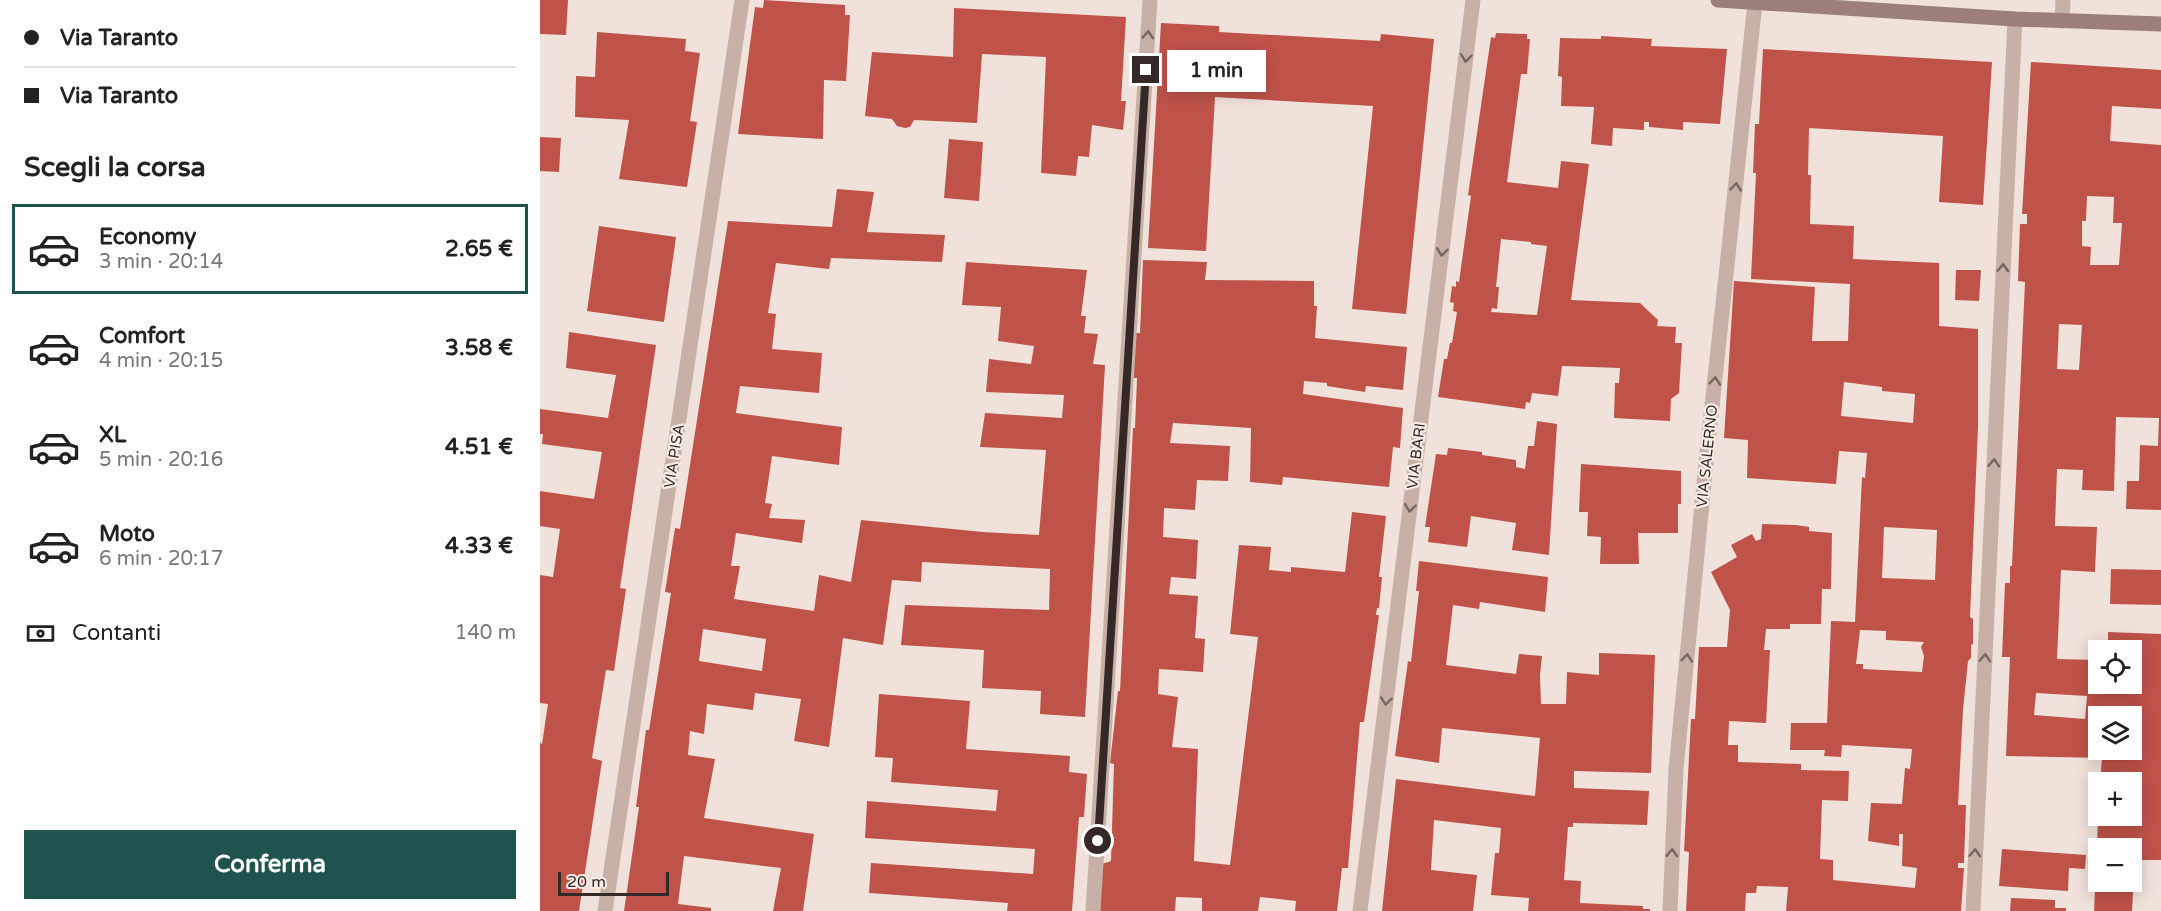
<!DOCTYPE html>
<html lang="it">
<meta charset="utf-8">
<style>
:root{--surface:#fff;--page:#f6f6f6;--text:#222;--muted:#767676;--line:#e0e0e0;--accent:#1f534e}
body{margin:0;font-family:"Varela Round",sans-serif;background:var(--page);color:var(--text);height:100vh;display:flex;flex-direction:column;font-size:22px;white-space:nowrap}
*{box-sizing:border-box;margin:0}
p{font-size:20px;color:var(--muted)}
.icon{flex:none;width:33px;height:33px;fill:none;stroke:currentColor;stroke-width:2;stroke-linecap:round;stroke-linejoin:round}
.map{position:relative;flex:1;overflow:hidden}
.sheet{display:flex;flex-direction:column;background:var(--surface);width:540px}
.sheet>*{flex:none}
.hud{display:grid;align-content:center;height:132px;padding:0 24px;background:var(--surface)}
.controls{position:absolute;left:1548px;top:640px;display:grid;gap:12px}
.controls a{display:grid;place-items:center;width:54px;height:54px;border-radius:0px;background:var(--surface);box-shadow:0 3px 15px #0003;font-size:30px}
.scale{position:absolute;left:18px;bottom:15px;width:111px;box-sizing:border-box;padding-left:6px;border:3px solid #342927;border-top:0;font-size:16px;line-height:21px;white-space:nowrap;color:#342927;-webkit-text-stroke:4px #f8ede6;paint-order:stroke}
.end{position:absolute;width:27px;height:27px;margin:-14px;border:8px solid #342927;background:#fff;box-shadow:0 0 0 3px #fff}
.from{border-radius:50%}
.bubble{position:absolute;height:42px;border-radius:0px;background:var(--surface);box-shadow:0 3px 15px #0003;font-size:20px;font-weight:700;line-height:42px;text-align:center}
.hud b{display:flex;align-items:center;gap:21px;height:57px;font-size:22px}
.hud b+b{border-top:2px solid var(--line)}
.hud i{width:15px;height:15px;background:var(--text)}
ul{padding:0;list-style:none}
li{display:flex;align-items:center;gap:18px;height:90px;margin:0 12px 9px;padding:0 12px;border:3px solid transparent;border-radius:0px}
li div{flex:1}
li b{display:block;font-size:22px}
li em{font-style:normal;font-weight:700}
li.active{border-color:var(--accent)}
li>.icon{width:54px;height:54px;stroke-width:1.5}
h2{padding:0 24px;font-size:27px;line-height:72px}
.pay{display:flex;align-items:center;gap:15px;height:66px;padding:0 24px;font-size:22px}
.pay p{margin-inline-start:auto}
.cta{display:flex;gap:12px;margin-top:auto;padding:12px 24px}
.cta a{flex:1;height:69px;border-radius:0px;background:var(--accent);color:#fff;font-size:24px;font-weight:700;line-height:69px;text-align:center}
main{display:flex;flex:1;min-height:0}
.map>svg:first-child{display:block}
.building{fill:#bf5349;fill-rule:evenodd}
.lines{fill:none;stroke-linecap:round;stroke-linejoin:round}
.street{stroke:#c7b1a7;stroke-width:15}
.secondary{stroke:#9b7f78;stroke-width:15}
.oneway{stroke:#766661}
.route{stroke:#342927;stroke-width:8}
.labels{text-anchor:middle;stroke-width:4.5;stroke-linejoin:round;paint-order:stroke}
.street-label{font-size:15px;fill:#342927;stroke:#f8ede6}
</style>
<main>
<section class="sheet">
<div class="hud">
<b><i class="from"></i>Via Taranto</b>
<b><i></i>Via Taranto</b>
</div>
<h2>Scegli la corsa</h2>
<ul>
<li class="active"><svg class="icon" aria-label="car" viewBox="0 0 24 24"><path d="M5 17H2v-5l4-1 3-4h7l3 4 3 1v5h-3M9 17h6M6 11h13"/><circle cx="7" cy="17" r="2"/><circle cx="17" cy="17" r="2"/></svg><div><b>Economy</b><p>3 min · 20:14</p></div><em>2.65 €</em></li>
<li><svg class="icon" aria-label="car" viewBox="0 0 24 24"><path d="M5 17H2v-5l4-1 3-4h7l3 4 3 1v5h-3M9 17h6M6 11h13"/><circle cx="7" cy="17" r="2"/><circle cx="17" cy="17" r="2"/></svg><div><b>Comfort</b><p>4 min · 20:15</p></div><em>3.58 €</em></li>
<li><svg class="icon" aria-label="car" viewBox="0 0 24 24"><path d="M5 17H2v-5l4-1 3-4h7l3 4 3 1v5h-3M9 17h6M6 11h13"/><circle cx="7" cy="17" r="2"/><circle cx="17" cy="17" r="2"/></svg><div><b>XL</b><p>5 min · 20:16</p></div><em>4.51 €</em></li>
<li><svg class="icon" aria-label="car" viewBox="0 0 24 24"><path d="M5 17H2v-5l4-1 3-4h7l3 4 3 1v5h-3M9 17h6M6 11h13"/><circle cx="7" cy="17" r="2"/><circle cx="17" cy="17" r="2"/></svg><div><b>Moto</b><p>6 min · 20:17</p></div><em>4.33 €</em></li>
</ul>
<div class="pay"><svg class="icon" aria-label="cash" viewBox="0 0 24 24"><path d="M3 7h18v10H3z"/><circle cx="12" cy="12" r="2"/></svg>Contanti<p>140 m</p></div>
<div class="cta"><a>Conferma</a></div>
</section>
<div class="map">
<svg width="1621" height="911" viewBox="0 0 1621 911">
<rect width="100%" height="100%" fill="#f0e2da"/>
<path class="building" d="M0,0H28L26,35L0,34Z
M224,0L305,5V15H310L306,81L284,80L283,139L198,134L215,7L223,8Z
M414,8L586,17L581,101H586L583,130L552,125L549,157L538,156L536,176L501,173L506,57L442,54L437,123L374,120L370,127L365,128L357,126L352,119L325,116L332,52L413,57Z
M621,23L679,26V32L840,41L841,34L894,39L866,314L812,309L833,106L675,97L666,251L608,248Z
M57,32L146,39L145,51L160,53L150,121L157,122L147,187L79,179L89,120L35,117L36,76L55,77Z
M956,33L987,34V39H990L987,74H981L967,182L1018,188L1021,161L1049,164L1031,300L1100,303L1118,320L1117,326L1136,327L1135,343H1142L1139,393L1131,399L1130,421L1074,418L1075,383H1079L1080,368L1022,366L1018,396L992,393L990,403L986,402L985,409L898,397L904,359H907L910,343H912L917,312L913,311L914,303L910,302L912,286L916,287V281L919,282L931,196L928,195L951,37L955,38ZM961,239L991,242V244L1007,246L997,315L951,312L952,308L957,309L959,287H956Z
M1061,36L1112,39L1111,46L1187,49L1180,124L1143,122V130L1109,127V122H1104V130L1073,128L1072,146L1051,144L1054,107L1021,106L1022,77L1018,76L1020,38L1061,39Z
M1223,49L1452,62L1443,205L1399,202L1403,136L1269,128L1268,175H1271L1270,224L1314,226L1313,259L1399,263V326L1438,329V427L1430,617L1433,619V644L1431,645V658L1428,661L1423,710L1418,805H1426L1424,863H1418V868H1424L1421,911H1246L1248,887L1217,886L1216,893H1206L1205,911H1146L1149,852L1144,851L1151,719H1155L1159,647H1187L1190,610L1171,572L1197,557L1191,545L1212,534L1216,541L1221,539L1222,524L1256,525L1269,527V531L1292,533L1291,589H1282L1281,624H1250V629H1226L1224,650H1230L1226,723L1189,721L1188,745H1198V762L1261,764V770L1309,771L1308,801L1282,800L1280,859L1293,860V880L1375,888L1377,868L1362,866L1363,834H1359V846L1328,841L1331,803L1362,804L1365,768L1370,769L1372,749L1302,745L1301,757L1284,756L1285,750H1250L1251,723H1287L1291,621L1315,622L1322,477L1325,478L1327,453L1299,451L1296,484L1207,478L1208,440L1184,438L1194,281L1275,287L1272,341H1308L1310,284L1211,279L1216,173H1213L1215,124H1219ZM1304,382L1342,387V391L1375,394L1373,423L1301,416ZM1344,527L1397,530L1395,580L1342,578ZM1320,630L1346,631V640L1384,642L1381,647L1384,656L1382,672L1323,669V664H1316Z
M1491,62L1621,70V109L1572,106L1570,141L1621,145V510L1586,509L1587,481H1599L1600,445L1618,446L1619,418L1576,417L1574,491L1542,490L1543,470L1517,469L1515,526L1557,527L1555,572L1521,570L1517,659L1558,660V684H1592V651H1568V632L1621,634V860H1595L1592,911H1554L1557,850H1558V882H1592V849H1557L1558,816H1592V783H1560L1562,758L1466,756L1470,657H1462L1465,583H1470V566H1472L1485,282L1478,281L1480,224H1487V214H1482ZM1547,196L1574,197L1573,223H1582L1579,265H1550L1551,247L1542,246V221H1546ZM1519,324L1542,325L1539,370L1517,369ZM1496,693L1547,696L1545,719L1494,715ZM1558,717H1592V750H1558Z
M0,137L21,138L19,172L0,171Z
M409,139L443,142L439,201L404,198Z
M297,189L334,192L327,232L405,235L402,262L291,258L289,269L236,263L228,313L236,314L232,349L282,353L279,393L200,386L196,413L302,427L299,465L232,456L225,503L232,504L229,518L265,520L262,543L196,533L191,566H200L194,599L274,611L279,575L311,582L321,520L443,532L499,535L506,450L440,447L445,413L522,418L524,395L446,392L449,359L491,364L494,346L458,341L461,307L422,305L426,262L547,270L541,316H546L544,333L558,334L553,364L565,365L545,717L500,714L501,691L442,688L444,650L361,645L365,605L509,610L510,569L382,562L381,582L352,580L343,645L303,638L289,747L254,741L261,699L215,693L213,710L167,704L164,734L150,731L148,755L175,759L164,818L274,834L263,911H233L241,868L144,856L138,904L171,908V911H84L99,807H96L106,730H109L131,593L125,592L135,528L140,529L188,221L292,227ZM163,629L226,639L222,671L159,661Z
M59,226L136,237L124,322L47,311Z
M603,260L667,262L665,280L774,281V306H777L775,338L867,347L863,390L826,386L825,392L787,386V383L764,381L763,394L863,408L860,448L853,447L849,487L743,477L742,485L710,482L711,428L633,423L630,443L690,446L688,481L657,480L655,510L624,508L623,537L658,540L656,579L631,577L629,594L658,596L655,638L665,639L663,672L619,669L618,694L638,697L632,747L658,749L654,861L690,865L718,637L690,634L699,545L731,547L729,570L751,572V567L805,572L812,512L846,516L839,577H842L839,608H837L836,615H839L824,722H820L808,868H802L797,911H755L756,901L720,897L718,911H662V898L636,897L635,911H560L562,864L571,861L574,764L570,763L578,691H580L593,428H595L597,378H591L594,333H600Z
M1416,270H1441L1439,301L1415,300Z
M29,332L116,345L80,588L86,589L74,671L66,670L52,758L62,761L39,911H0V743L2,744L8,704L0,703V575L13,577L20,529L0,526V491L54,499L62,452L2,444L3,434H0V409L68,418L76,375L26,368Z
M997,421L1017,424L1009,555L972,550L976,523L931,516L927,547L888,542L890,527H885L896,454L907,455L908,448L942,452V455L976,460V467L985,469L988,446H994Z
M1041,464L1141,471V504H1138V533H1098L1099,564H1060L1061,537L1047,536L1048,512H1039Z
M879,561L1008,577L1005,612L940,602L939,609L913,605L906,665L976,674L979,654L1002,656L1000,675L1001,704H1026L1027,672L1059,675V653L1115,655L1111,773L1034,771V788L1109,791L1107,825L1033,823V827H1028L1024,880L1041,881L1040,903L1103,906V909H1110V911H988L989,898L951,895L955,853H959L961,828L894,820L891,870L937,875L933,911H842L856,779L995,796L1000,738L902,728L899,763L855,756L868,661L871,662L879,591H876Z
M1571,569L1621,570V605L1570,604Z
M339,694L430,701L426,749L530,756L529,772L547,774L544,817H539L532,911H467L468,903L329,893L331,863L493,874L495,849L325,838L327,801L456,811L458,790L351,782L353,758L335,757Z
M1462,849L1546,855L1545,869L1529,868L1528,891L1459,886Z
M1471,898L1515,900V908H1526V911H1470Z"/>
<g class="lines">
<path class="street" d="M1522,21L1523,0
M65,911L202,0
M553,911L610,0
M820,911L933,0
M1130,911L1136,769L1167,453L1215,3
M1433,911L1475,19"/>
<path class="secondary" d="M1178,0L1475,19L1621,24"/>
</g>
<defs><path id="oneway-chevron" d="M-2-3.5L2.5 0L-2 3.5" fill="none" stroke-width="1.6" stroke-linecap="round" stroke-linejoin="round" transform="scale(1.5)"/></defs>
<g class="oneway">
<use href="#oneway-chevron" transform="translate(608 35) rotate(-86)"/>
<use href="#oneway-chevron" transform="translate(926 58) rotate(97)"/>
<use href="#oneway-chevron" transform="translate(1196 187) rotate(-84)"/>
<use href="#oneway-chevron" transform="translate(902 252) rotate(97)"/>
<use href="#oneway-chevron" transform="translate(1463 268) rotate(-87)"/>
<use href="#oneway-chevron" transform="translate(1175 381) rotate(-84)"/>
<use href="#oneway-chevron" transform="translate(1454 463) rotate(-87)"/>
<use href="#oneway-chevron" transform="translate(870 508) rotate(97)"/>
<use href="#oneway-chevron" transform="translate(1147 658) rotate(-84)"/>
<use href="#oneway-chevron" transform="translate(1445 658) rotate(-87)"/>
<use href="#oneway-chevron" transform="translate(846 701) rotate(97)"/>
<use href="#oneway-chevron" transform="translate(1132 853) rotate(-88)"/>
<use href="#oneway-chevron" transform="translate(1435 853) rotate(-87)"/>
</g>
<g class="lines">
<path class="route" d="M558,841L606,70"/>
</g>
<g class="labels">
<g class="street-label">
<text transform="translate(134 456) rotate(-81)" y="5">VIA PISA</text>
<text transform="translate(876 456) rotate(-83)" y="5">VIA BARI</text>
<text transform="translate(1167 456) rotate(-84)" y="5">VIA SALERNO</text>
</g>
</g>
</svg>
<div class="controls">
<a><svg class="icon" aria-label="locate" viewBox="0 0 24 24"><circle cx="12" cy="12" r="6"/><path d="M12 2v4M12 18v4M2 12h4M18 12h4"/></svg></a>
<a><svg class="icon" aria-label="layers" viewBox="0 0 24 24"><path d="M12 4l9 5-9 5-9-5zM3 14l9 5 9-5"/></svg></a>
<a>+</a>
<a>−</a>
</div>
<div class="scale">20 m</div>
<i class="end from" style="left:558px;top:841px"></i>
<i class="end" style="left:606px;top:70px"></i>
<div class="bubble" style="left:627px;top:50px;width:99px">1 min</div>
</div>
</main>
